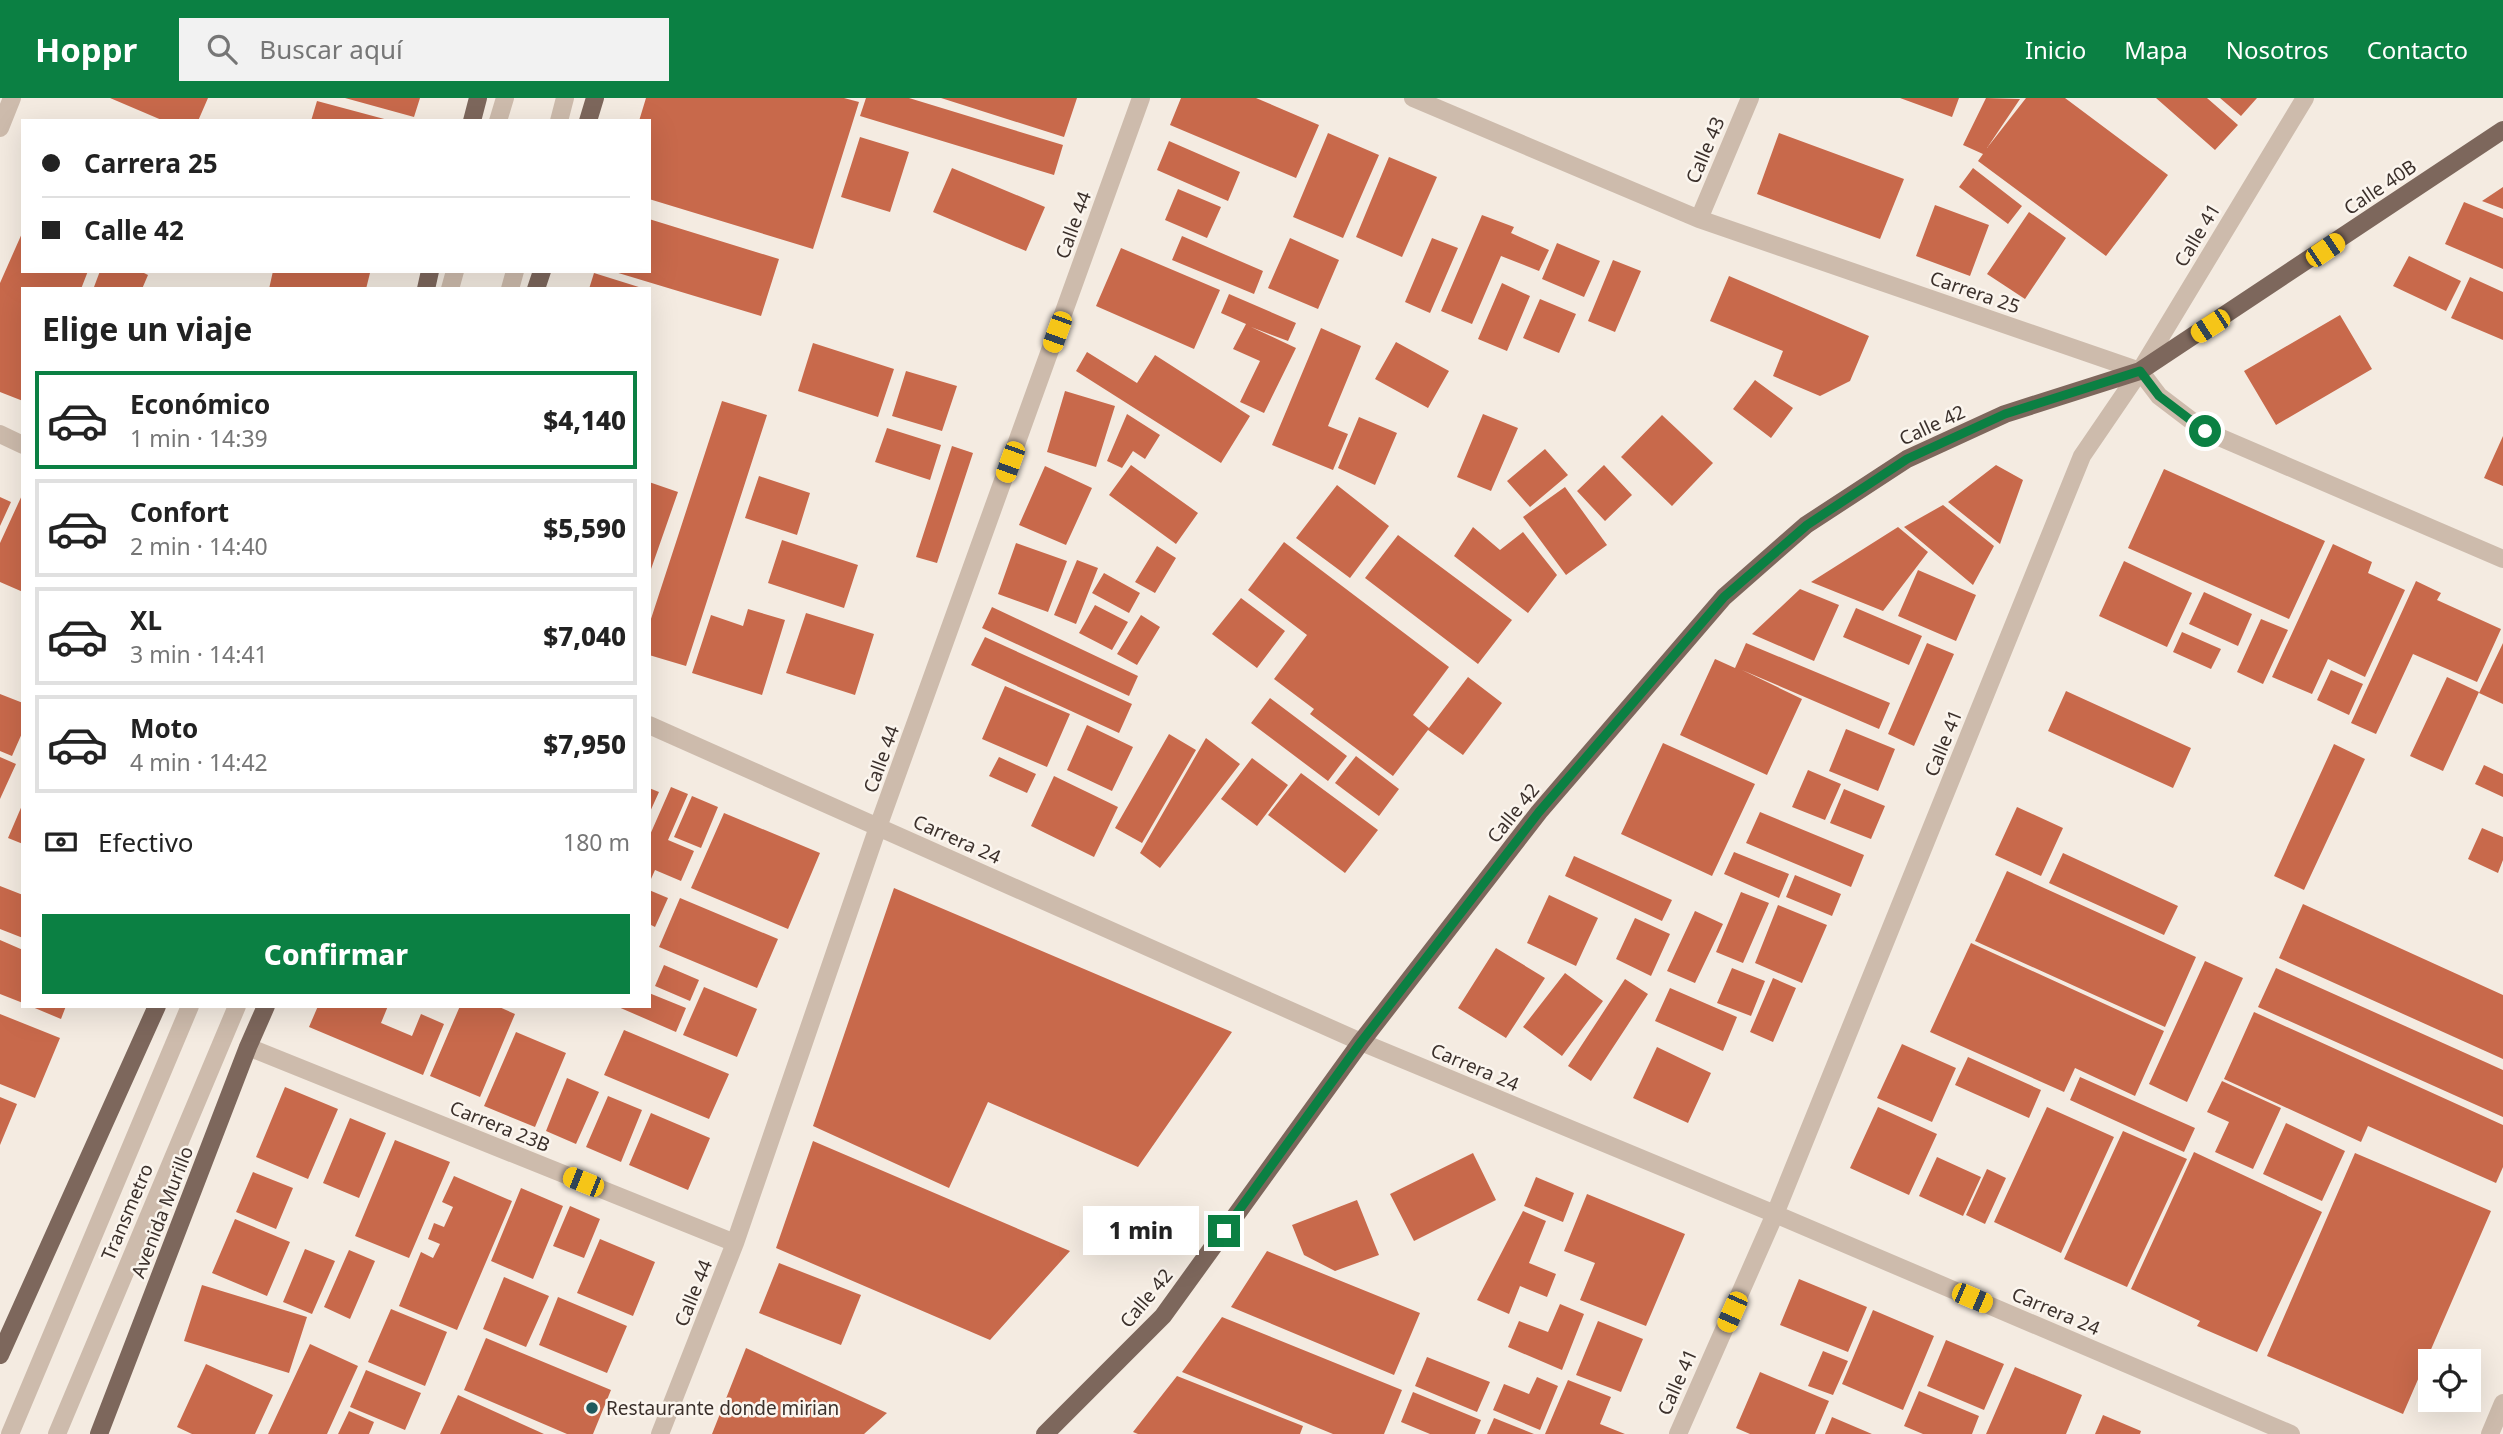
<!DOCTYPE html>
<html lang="es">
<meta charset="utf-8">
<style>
:root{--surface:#fff;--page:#f2f2f2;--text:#222;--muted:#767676;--line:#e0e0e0;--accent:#0b8043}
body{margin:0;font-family:"Noto Sans",sans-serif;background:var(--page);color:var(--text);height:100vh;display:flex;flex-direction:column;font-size:26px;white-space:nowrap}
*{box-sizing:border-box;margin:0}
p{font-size:23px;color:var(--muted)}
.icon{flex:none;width:38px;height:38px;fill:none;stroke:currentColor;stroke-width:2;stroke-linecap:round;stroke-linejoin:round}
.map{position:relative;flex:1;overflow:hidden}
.drawer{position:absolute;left:21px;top:189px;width:630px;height:721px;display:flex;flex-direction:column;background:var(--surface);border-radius:0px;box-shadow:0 7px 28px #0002}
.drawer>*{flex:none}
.top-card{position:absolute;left:21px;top:21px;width:630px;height:154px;border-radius:0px;box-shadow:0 7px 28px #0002;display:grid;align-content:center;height:154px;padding:0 21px;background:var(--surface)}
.fabs{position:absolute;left:2418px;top:1251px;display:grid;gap:14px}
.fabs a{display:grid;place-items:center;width:63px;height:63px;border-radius:0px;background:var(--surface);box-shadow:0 7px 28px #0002;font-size:35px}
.end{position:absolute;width:32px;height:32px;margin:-16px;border:9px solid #0b8043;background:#fff;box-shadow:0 0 0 4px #fff}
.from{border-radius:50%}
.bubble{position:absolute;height:49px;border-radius:0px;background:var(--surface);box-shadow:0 7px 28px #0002;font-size:23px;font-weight:800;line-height:49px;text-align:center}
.car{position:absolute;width:21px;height:42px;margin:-21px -10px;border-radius:9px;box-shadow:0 0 5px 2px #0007;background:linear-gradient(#f5c518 24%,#345 0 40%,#f5c518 0 76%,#345 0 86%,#f5c518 0)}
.top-card b{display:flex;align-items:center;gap:24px;height:66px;font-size:26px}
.top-card b+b{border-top:2px solid var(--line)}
.top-card i{width:18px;height:18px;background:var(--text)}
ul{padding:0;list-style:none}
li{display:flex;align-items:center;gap:21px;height:98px;margin:0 14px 10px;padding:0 7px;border:4px solid var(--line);border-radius:0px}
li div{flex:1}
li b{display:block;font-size:26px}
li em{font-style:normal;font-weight:800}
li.current{border-color:var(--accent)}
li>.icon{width:63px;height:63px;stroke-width:1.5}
h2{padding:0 21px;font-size:32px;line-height:84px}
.pay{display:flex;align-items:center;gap:18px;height:77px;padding:0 21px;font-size:26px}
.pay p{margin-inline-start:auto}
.primary-button{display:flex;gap:14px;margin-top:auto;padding:14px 21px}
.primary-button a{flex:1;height:80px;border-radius:0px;background:var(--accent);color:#fff;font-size:28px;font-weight:800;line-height:80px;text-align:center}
header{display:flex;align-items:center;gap:42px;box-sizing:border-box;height:98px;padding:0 35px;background:var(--accent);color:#fff}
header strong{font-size:33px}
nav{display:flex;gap:38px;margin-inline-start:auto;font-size:24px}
.search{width:490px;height:63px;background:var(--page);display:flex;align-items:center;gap:18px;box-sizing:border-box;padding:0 24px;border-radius:0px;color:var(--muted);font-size:26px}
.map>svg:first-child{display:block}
.building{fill:#c8694b}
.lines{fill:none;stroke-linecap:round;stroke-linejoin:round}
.minor{stroke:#cdbbac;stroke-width:18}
.major{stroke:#7d675c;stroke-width:18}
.route{stroke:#0b8043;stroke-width:9}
.poi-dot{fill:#1f5a5e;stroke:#fbf5ee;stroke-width:2.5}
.labels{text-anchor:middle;stroke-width:5;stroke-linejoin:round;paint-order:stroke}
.street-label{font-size:19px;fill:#3b302b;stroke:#fbf5ee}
.poi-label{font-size:19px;fill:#3b302b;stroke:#fbf5ee;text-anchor:start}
</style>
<header>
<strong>Hoppr</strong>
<div class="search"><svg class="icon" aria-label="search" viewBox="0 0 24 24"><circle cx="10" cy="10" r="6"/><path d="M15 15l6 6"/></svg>Buscar aquí</div>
<nav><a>Inicio</a><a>Mapa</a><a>Nosotros</a><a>Contacto</a></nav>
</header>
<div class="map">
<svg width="2503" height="1336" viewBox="0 0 2503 1336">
<rect width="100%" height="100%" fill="#f4ebe1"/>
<path class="building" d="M110,0H208L198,23H164Z
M345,0H420L414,19Z
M646,0H844L859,4L813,151L649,101V23H639Z
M866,0H909L1063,47L1054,77L860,18Z
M941,0H1077L1064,39Z
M1181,0H1256L1319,27L1296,80L1170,27Z
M1900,0H1959L1952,19Z
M1986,0L2020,1L1987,50L2026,0H2065L2168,77L2106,158L1978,63L1983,56L1963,47Z
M2156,0H2207L2238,27L2215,52Z
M2220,0H2257L2241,18Z
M317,3L388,22V23H311Z
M1328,35L1379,57L1343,140L1293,119Z
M1779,35L1904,81L1880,141L1757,96Z
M860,39L909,54L890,114L841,99Z
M1169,43L1240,74L1228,103L1157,72Z
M1389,59L1437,79L1402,159L1356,139Z
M952,70L1045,109L1026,153L933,114Z
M1973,70L2022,108L2008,126L1959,89Z
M2503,89V111L2482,103Z
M1178,91L1221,109L1207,140L1165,122Z
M2464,104L2503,120V171L2445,146Z
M1935,107L1989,127L1970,178L1916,158Z
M2029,114L2066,140L2025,201L1987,176Z
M1482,117L1514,129L1511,135L1549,152L1539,173L1501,158L1472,226L1441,213Z
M649,121L779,161L761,218L615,174L649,173Z
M23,133V173H88L81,191H23V303L0,294V185Z
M1182,138L1263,173L1254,196L1172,162Z
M1290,140L1339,162L1318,211L1268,190Z
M1432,140L1458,150L1430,215L1405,204Z
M1557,145L1600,163L1584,199L1542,181Z
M1121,150L1220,192L1194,251L1096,208Z
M2409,158L2461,183L2446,213L2393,188Z
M1613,162L1641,173L1615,234L1588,223Z
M100,173H140L148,177L142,191H97L94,189Z
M273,173H363L370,175L366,191H269Z
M594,175L642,190V191H589Z
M1729,178L1869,238L1850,283L1820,298L1773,278L1783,253L1710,223Z
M2470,179L2503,194V242L2451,220Z
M1502,185L1530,198L1507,253L1478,241Z
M1229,196L1296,225L1288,243L1251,229L1296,250L1264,315L1240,304L1260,263L1233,251L1246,226L1221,215Z
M1540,201L1576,216L1559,255L1523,240Z
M2340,217L2372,271L2276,327L2244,273Z
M1321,230L1361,248L1328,328L1348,336L1333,372L1272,347Z
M1396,244L1449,273L1428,310L1375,281Z
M813,245L894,271L878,319L798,293Z
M1087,254L1137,285L1155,257L1250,318L1221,365L1076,273Z
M906,273L957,288L942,333L892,318Z
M1755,282L1793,310L1771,340L1733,311Z
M1065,293L1115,308L1096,369L1047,354Z
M722,303L767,317L686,568L649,557V527Z
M1127,316L1160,337L1145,361L1133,353L1122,370L1107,363Z
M1483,316L1518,330L1491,393L1457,379Z
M1662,317L1713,365L1672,408L1621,359Z
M1359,319L1397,335L1375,387L1338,370Z
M887,330L941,347L930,382L875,364Z
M2503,338V388L2484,380Z
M952,348L973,355L937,465L916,459Z
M1545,351L1568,377L1530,409L1507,383Z
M1131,367L1198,415L1176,446L1109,397Z
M1604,367L1632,397L1605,423L1577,393Z
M1996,367L2023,382L2000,446L1948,404Z
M1045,368L1092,390L1066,447L1019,427Z
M2164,371L2325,443L2289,521L2128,450Z
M759,378L810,395L797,437L745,420Z
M649,384L678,394L650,474H649Z
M1337,387L1389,428L1350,480L1296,440Z
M1565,389L1607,447L1566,477L1523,419Z
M23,395V494L0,484V445Z
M0,399L11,404L0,428Z
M1943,407L1994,448L1973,487L1904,429Z
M1473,429L1500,452L1523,434L1557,477L1528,515L1454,458Z
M1898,429L1928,454L1883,513L1811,484Z
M1398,437L1512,522L1478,566L1365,480Z
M782,442L858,467L844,510L768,485Z
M1284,444L1449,569L1413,617L1429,630L1468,579L1502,605L1463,657L1428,632L1393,678L1310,616L1314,611L1274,581L1307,537L1248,492Z
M1016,445L1067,463L1048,514L998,496Z
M2333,446L2372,464L2368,475L2405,492L2365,579L2328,561L2312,596L2272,579Z
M1157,448L1176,460L1155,495L1135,484Z
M1077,462L1098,470L1076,526L1054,517Z
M2124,463L2192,495L2167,549L2099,518Z
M1918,472L1976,497L1956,543L1898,518Z
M1104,475L1140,495L1129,515L1092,495Z
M2416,483L2441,495L2437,502L2501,531L2477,584L2413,556L2376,636L2351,625Z
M1800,491L1839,507L1814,563L1752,536Z
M2204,494L2252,516L2238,548L2189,526Z
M1241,500L1285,533L1257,570L1212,536Z
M1095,507L1128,524L1112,552L1079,535Z
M992,509L1138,578L1129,598L982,530Z
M1856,510L1922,538L1909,567L1843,539Z
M748,511L785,522L762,597L692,575L711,517L743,528Z
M806,515L874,536L855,597L786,575Z
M1141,517L1160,529L1137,567L1117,556Z
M2261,521L2288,532L2263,586L2237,574Z
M2182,534L2221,551L2211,571L2173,554Z
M985,539L1132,606L1119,635L971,567Z
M1746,545L1890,605L1879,631L1742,572L1802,601L1767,677L1680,637L1715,561L1735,570Z
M1927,545L1954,556L1914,648L1888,636Z
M2503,545V606L2479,595Z
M2331,572L2363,586L2349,617L2317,602Z
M2447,579L2479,594L2443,673L2410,658Z
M1005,588L1070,616L1047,669L982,641Z
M2066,593L2191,650L2173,690L2048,633Z
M0,596L23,605V633L12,658L0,653Z
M1270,600L1347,658L1328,683L1251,625Z
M1087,627L1133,649L1112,693L1067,672Z
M1846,631L1895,651L1878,693L1829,673Z
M1169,636L1196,652L1142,745L1115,730Z
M1206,640L1240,666L1160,770L1140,755Z
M1663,645L1755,686L1712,778L1621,736Z
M2334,646L2365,661L2304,792L2274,778Z
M1356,658L1399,691L1379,718L1335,685Z
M0,659L16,666L0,701Z
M999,659L1036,676L1027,695L989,678Z
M1252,660L1288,687L1257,728L1221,701Z
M2484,667L2503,676V699L2475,686Z
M1808,672L1841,686L1825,722L1792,709Z
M1301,675L1378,732L1345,775L1268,717Z
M1054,678L1118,709L1094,759L1031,728Z
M671,689L688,696L668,742L694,753L681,783L655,772L651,781L649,780V739Z
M649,690L659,694L649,716Z
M1844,691L1885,708L1871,741L1830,725Z
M692,698L718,709L701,750L674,739Z
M23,705V746L8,740Z
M2017,709L2063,730L2041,778L1995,757Z
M1760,714L1864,757L1851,789L1746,745Z
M724,715L820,755L788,831L691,790Z
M2482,730L2503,739V762L2498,775L2468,761Z
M1734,754L1789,776L1779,800L1724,776Z
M2063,755L2178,808L2164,837L2049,785Z
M1574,758L1672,802L1662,823L1565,778Z
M2007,773L2196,859L2165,929L1975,843Z
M1795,777L1841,796L1832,818L1786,799Z
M0,788L23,797V840L0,831Z
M894,790L1232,934L1138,1069L988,1004L949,1090L813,1028Z
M649,792L668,800L655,829L649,826Z
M1741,794L1769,805L1743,865L1716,854Z
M1549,797L1598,820L1576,868L1527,845Z
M680,800L778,841L757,890L659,849Z
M2303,806L2503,897V961L2279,860Z
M1778,807L1827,827L1802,885L1755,865Z
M1695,813L1723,826L1695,885L1667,873Z
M1635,820L1670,836L1651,878L1616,861Z
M0,842L23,852V905L0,896Z
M1971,845L2164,933L2135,998L2075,970L2064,994L1930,934Z
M1496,850L1545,880L1506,940L1458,910Z
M2205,863L2243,880L2187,1004L2149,986Z
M664,867L699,882L690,903L655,888Z
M1732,870L1765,883L1751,918L1717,905Z
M2276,870L2503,972V1019L2258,909Z
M1565,875L1603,903L1562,958L1523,929Z
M1773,880L1796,890L1773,944L1750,934Z
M1625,881L1648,896L1591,983L1568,968Z
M704,889L757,911L737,959L683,937Z
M1670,890L1737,919L1723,953L1655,923Z
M649,895L686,910L676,934L616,908H649Z
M30,908H66L61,921Z
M318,908H388L381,925L412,938L421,916L444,926L423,977L309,929Z
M460,908H497L515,916L480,999L430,978Z
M2254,914L2503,1027V1069L2496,1085L2368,1028L2361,1044L2224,981Z
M0,916L60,940L35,1000L0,986Z
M624,932L729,976L709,1021L604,977Z
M516,934L566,955L535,1029L484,1008Z
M1902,946L1956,970L1932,1024L1877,1000Z
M1657,949L1711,975L1688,1025L1633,1000Z
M1968,959L2041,992L2029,1020L1955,987Z
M2080,979L2195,1030L2184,1054L2070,1002Z
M567,980L599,994L576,1046L546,1033Z
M2222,983L2281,1010L2253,1071L2215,1054L2229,1024L2207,1014Z
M285,989L338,1011L308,1081L256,1059Z
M608,998L642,1012L621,1064L586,1049Z
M0,999L17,1006L0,1047Z
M1878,1009L1937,1036L1909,1097L1850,1070Z
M2047,1009L2114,1039L2061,1155L1994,1124Z
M651,1015L710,1040L688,1092L629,1067Z
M350,1020L386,1035L359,1100L323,1085Z
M2286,1025L2345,1053L2322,1103L2263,1076Z
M2123,1033L2187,1061L2127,1189L2064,1161Z
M395,1042L450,1064L409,1160L355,1138Z
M813,1043L1070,1153L990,1242L776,1150Z
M2194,1054L2322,1114L2257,1254L2197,1228L2200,1223L2131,1191Z
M1473,1055L1496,1102L1414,1143L1390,1096Z
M2355,1055L2491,1113L2403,1316L2267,1258Z
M1937,1059L1981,1079L1963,1118L1919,1098Z
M1987,1071L2006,1080L1985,1126L1966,1117Z
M253,1074L293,1090L276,1131L236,1114Z
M454,1078L512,1103L457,1232L399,1208L421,1154L433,1160L440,1146L428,1141L434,1125L444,1129L453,1109L442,1104Z
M1536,1079L1574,1095L1563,1124L1524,1108Z
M521,1090L563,1108L533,1181L491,1163Z
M1587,1096L1685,1136L1646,1228L1580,1202L1595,1165L1564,1153Z
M1357,1102L1379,1157L1335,1173L1304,1157L1292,1127Z
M570,1108L600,1121L584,1160L553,1148Z
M1523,1113L1546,1123L1529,1165L1556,1176L1547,1199L1520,1188L1509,1216L1477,1202Z
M235,1121L290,1144L267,1198L212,1175Z
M600,1141L655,1164L633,1218L577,1195Z
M305,1151L335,1163L312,1216L283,1204Z
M349,1152L375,1163L350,1221L324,1209Z
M1267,1153L1420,1215L1394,1277L1231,1209Z
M779,1165L861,1197L841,1247L759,1215Z
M504,1179L549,1198L526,1249L483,1231Z
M1799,1181L1867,1209L1848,1254L1780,1227Z
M202,1187L307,1219L289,1275L184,1243Z
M558,1199L627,1228L607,1275L539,1247Z
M1560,1206L1584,1216L1562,1272L1508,1249L1519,1223L1548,1234Z
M391,1211L447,1234L425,1288L368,1264Z
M1873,1212L1934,1238L1903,1312L1842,1286Z
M1222,1219L1402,1292L1384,1336H1333L1182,1274Z
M1598,1223L1643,1241L1621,1294L1576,1277Z
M486,1240L611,1292L593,1336H567L464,1292Z
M1946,1242L2004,1266L1984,1312L1927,1288Z
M310,1246L358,1268L327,1336H268Z
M746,1250L887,1315L864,1336H712Z
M1823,1253L1848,1263L1833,1297L1808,1288Z
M1427,1259L1490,1284L1477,1314L1415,1288Z
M206,1266L273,1297L255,1336H192L177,1329Z
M2015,1269L2082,1297L2066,1336H1986Z
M366,1272L421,1295L405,1332L350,1309Z
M1760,1274L1829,1303L1815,1336H1750L1736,1330Z
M1177,1278L1303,1328L1300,1336H1138L1133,1334Z
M1537,1279L1558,1288L1540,1332L1493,1312L1504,1286L1529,1296Z
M1568,1282L1611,1299L1600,1326L1625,1336H1545Z
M1919,1293L1979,1318L1972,1336H1923L1904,1328Z
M1413,1294L1481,1322L1475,1336H1430L1401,1324Z
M458,1297L544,1336H440Z
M349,1313L374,1324L369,1336H338Z
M2103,1317L2141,1333L2140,1336H2095Z
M1832,1319L1872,1336H1825Z
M1494,1320L1534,1336H1487Z"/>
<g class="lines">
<path class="minor" d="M1413,0L1699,121L2140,273L2159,298L2205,333L2503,461
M498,23L505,0
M559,23L565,0
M0,30L12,0
M1699,121L1750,0
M450,191L455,173
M510,191L515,173
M0,336L23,347
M649,627L1361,944L1775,1116L2291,1336
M248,949L735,1145
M10,1336L190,908
M57,1336L237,908
M660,1336L735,1145L878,729L1141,0
M1678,1336L1775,1116L2082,358L2140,273L2305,0
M2490,1336L2503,1305"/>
<path class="major" d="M472,23L478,0
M588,23L595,0
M426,191L430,173
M536,191L542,173
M0,1257L157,908
M99,1336L248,949L266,908
M1045,1336L1163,1218L1361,944L1539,714L1724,499L1806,427L1907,361L2005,316L2140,273L2503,32"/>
</g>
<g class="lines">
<path class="route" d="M1224,1133L1361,944L1539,714L1724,499L1807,427L1907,361L2005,316L2140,273L2159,298L2205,333"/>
</g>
<circle class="poi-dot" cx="592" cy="1310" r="7"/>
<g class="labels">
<g class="street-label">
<text transform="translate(1705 52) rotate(-67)" y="7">Calle 43</text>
<text transform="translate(2380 89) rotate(-34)" y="7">Calle 40B</text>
<text transform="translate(1073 127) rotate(-70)" y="7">Calle 44</text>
<text transform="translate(2197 137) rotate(-59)" y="7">Calle 41</text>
<text transform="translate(1975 194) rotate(19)" y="7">Carrera 25</text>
<text transform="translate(1932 327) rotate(-25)" y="7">Calle 42</text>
<text transform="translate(1943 645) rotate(-68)" y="7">Calle 41</text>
<text transform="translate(881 661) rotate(-70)" y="7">Calle 44</text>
<text transform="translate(1513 715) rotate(-51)" y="7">Calle 42</text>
<text transform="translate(957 741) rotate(24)" y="7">Carrera 24</text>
<text transform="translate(1475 969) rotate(23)" y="7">Carrera 24</text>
<text transform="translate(500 1028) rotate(22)" y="7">Carrera 23B</text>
<text transform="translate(127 1114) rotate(-67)" y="7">Transmetro</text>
<text transform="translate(162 1114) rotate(-69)" y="7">Avenida Murillo</text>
<text transform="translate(693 1195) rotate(-68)" y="7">Calle 44</text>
<text transform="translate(1146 1200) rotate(-50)" y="7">Calle 42</text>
<text transform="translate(2056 1213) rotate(23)" y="7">Carrera 24</text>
<text transform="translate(1677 1284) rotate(-66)" y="7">Calle 41</text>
</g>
<g class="poi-label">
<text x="606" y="1317">Restaurante donde mirian</text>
</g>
</g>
</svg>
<div class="fabs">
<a><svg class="icon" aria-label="locate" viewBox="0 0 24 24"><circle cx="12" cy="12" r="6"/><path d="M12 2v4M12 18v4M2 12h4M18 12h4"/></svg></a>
</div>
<i class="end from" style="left:2205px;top:333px"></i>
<i class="end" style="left:1224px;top:1133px"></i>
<div class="bubble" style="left:1083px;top:1108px;width:116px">1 min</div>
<i class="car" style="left:2325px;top:152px;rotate:56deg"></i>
<i class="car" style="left:2210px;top:228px;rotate:237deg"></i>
<i class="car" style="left:1057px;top:234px;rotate:200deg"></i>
<i class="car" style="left:1010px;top:364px;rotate:200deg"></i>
<i class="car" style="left:583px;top:1084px;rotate:292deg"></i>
<i class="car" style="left:1972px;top:1200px;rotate:113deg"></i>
<i class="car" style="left:1732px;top:1214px;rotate:204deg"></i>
<div class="top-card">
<b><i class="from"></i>Carrera 25</b>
<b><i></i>Calle 42</b>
</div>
<section class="drawer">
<h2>Elige un viaje</h2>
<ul>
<li class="current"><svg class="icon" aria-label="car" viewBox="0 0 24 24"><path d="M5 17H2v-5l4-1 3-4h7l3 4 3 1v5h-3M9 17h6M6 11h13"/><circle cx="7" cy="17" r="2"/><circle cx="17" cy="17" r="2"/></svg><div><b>Económico</b><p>1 min · 14:39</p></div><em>$4,140</em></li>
<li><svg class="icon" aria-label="car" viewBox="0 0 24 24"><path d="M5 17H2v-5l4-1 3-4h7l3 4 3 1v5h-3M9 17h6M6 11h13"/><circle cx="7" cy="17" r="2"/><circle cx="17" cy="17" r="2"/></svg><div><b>Confort</b><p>2 min · 14:40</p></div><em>$5,590</em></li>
<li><svg class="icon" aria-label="car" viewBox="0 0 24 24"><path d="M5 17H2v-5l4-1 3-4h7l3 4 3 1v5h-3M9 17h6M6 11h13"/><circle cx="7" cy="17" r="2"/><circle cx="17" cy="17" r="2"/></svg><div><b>XL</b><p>3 min · 14:41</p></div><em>$7,040</em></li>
<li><svg class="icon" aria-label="car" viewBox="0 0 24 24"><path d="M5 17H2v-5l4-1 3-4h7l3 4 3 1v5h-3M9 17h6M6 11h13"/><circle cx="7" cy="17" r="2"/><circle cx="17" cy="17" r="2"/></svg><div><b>Moto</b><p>4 min · 14:42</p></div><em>$7,950</em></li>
</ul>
<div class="pay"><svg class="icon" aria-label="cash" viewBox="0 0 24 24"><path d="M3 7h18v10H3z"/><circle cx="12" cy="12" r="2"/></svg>Efectivo<p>180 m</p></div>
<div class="primary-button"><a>Confirmar</a></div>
</section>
</div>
